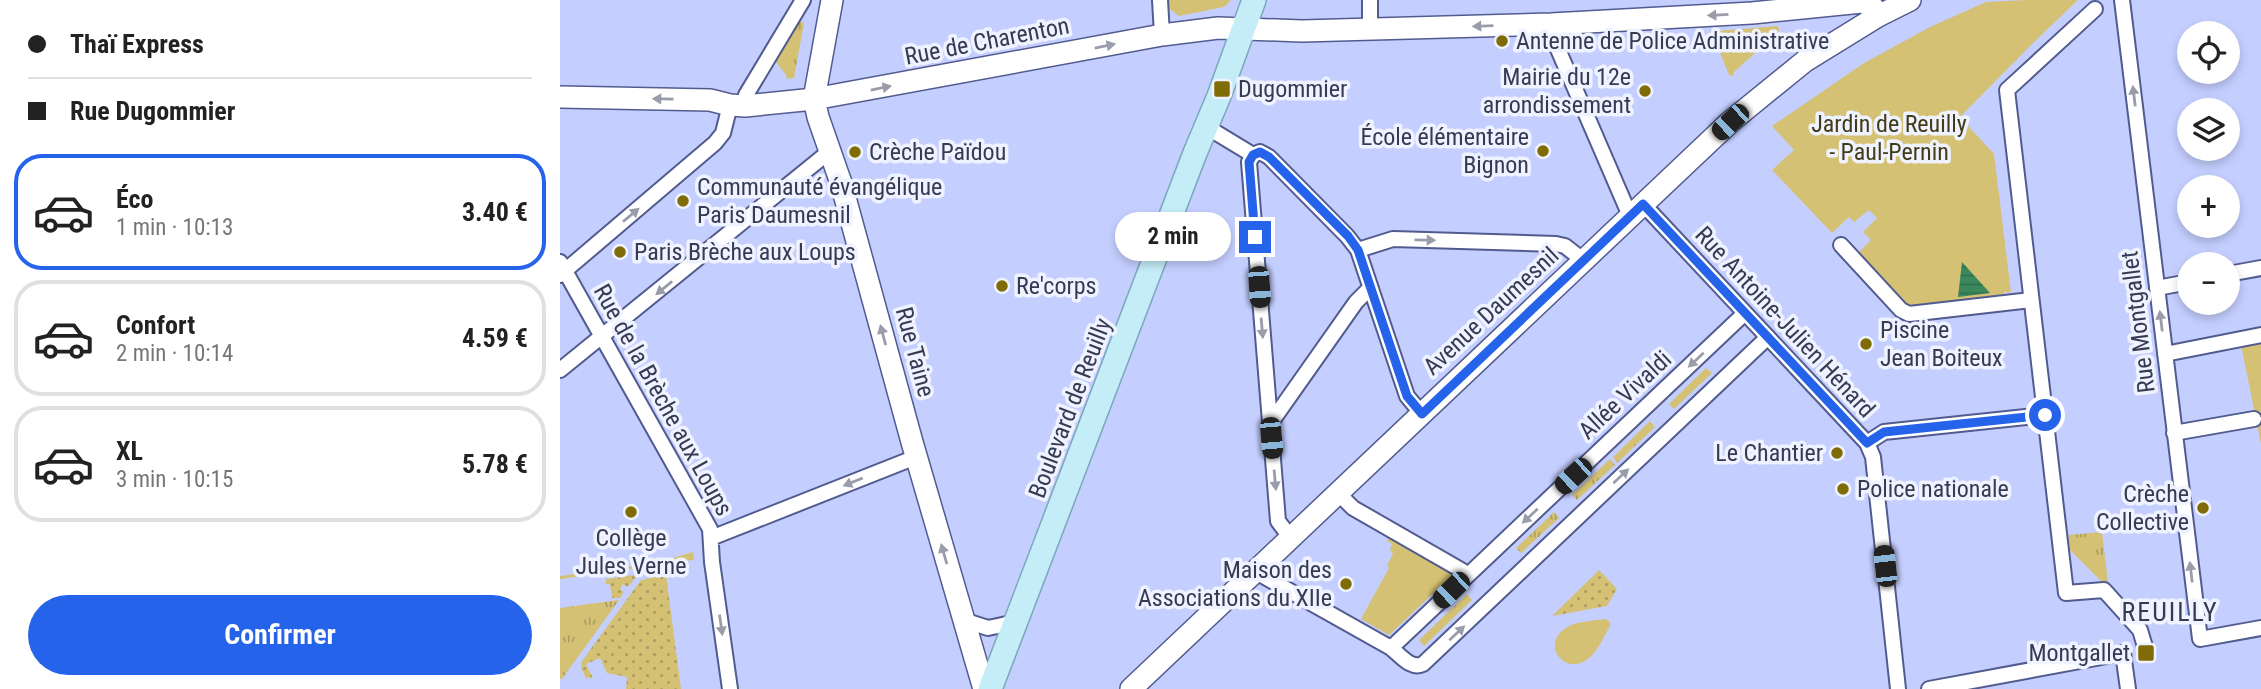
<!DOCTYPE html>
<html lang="fr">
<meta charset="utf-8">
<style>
:root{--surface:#fff;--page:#f2f2f2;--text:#222;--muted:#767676;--line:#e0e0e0;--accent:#2563eb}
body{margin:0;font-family:"Roboto Condensed",sans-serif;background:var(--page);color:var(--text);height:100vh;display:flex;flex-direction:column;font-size:26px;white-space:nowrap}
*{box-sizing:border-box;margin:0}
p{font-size:23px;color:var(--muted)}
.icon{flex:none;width:38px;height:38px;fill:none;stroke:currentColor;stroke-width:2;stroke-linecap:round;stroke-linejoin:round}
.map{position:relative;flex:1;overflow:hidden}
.drawer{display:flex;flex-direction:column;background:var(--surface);width:560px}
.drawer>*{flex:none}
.guide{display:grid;align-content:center;height:154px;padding:0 28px;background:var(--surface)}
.tools{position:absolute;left:1617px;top:21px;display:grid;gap:14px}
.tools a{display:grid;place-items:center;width:63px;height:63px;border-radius:50%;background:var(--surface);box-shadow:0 4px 10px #0003;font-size:35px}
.end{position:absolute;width:32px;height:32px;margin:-16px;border:9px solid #2563eb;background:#fff;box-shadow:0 0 0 4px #fff}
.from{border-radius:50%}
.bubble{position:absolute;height:49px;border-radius:24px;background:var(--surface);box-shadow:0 4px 10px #0003;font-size:23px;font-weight:700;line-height:49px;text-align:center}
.car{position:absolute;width:21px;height:42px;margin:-21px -10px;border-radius:9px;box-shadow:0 0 5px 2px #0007;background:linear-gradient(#222 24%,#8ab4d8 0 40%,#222 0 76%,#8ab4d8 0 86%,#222 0)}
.guide b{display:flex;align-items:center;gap:24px;height:66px;font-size:26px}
.guide b+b{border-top:2px solid var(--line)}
.guide i{width:18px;height:18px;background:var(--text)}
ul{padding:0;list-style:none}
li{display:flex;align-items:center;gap:21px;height:116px;margin:0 14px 10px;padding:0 14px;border:4px solid var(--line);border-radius:28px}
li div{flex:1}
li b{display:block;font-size:26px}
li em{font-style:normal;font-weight:700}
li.current{border-color:var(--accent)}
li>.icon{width:63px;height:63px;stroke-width:1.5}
.primary-button{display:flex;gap:14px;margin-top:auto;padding:14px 28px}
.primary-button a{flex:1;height:80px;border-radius:42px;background:var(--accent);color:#fff;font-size:28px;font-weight:700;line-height:80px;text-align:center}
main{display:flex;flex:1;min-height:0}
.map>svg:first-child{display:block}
.grass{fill:url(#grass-tufts)}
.park{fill:#d4c173}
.garden{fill:url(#garden-dots)}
.water{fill:url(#water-rules)}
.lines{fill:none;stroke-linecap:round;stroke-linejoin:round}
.street-casing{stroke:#525b8f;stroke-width:18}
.secondary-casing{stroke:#525b8f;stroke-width:24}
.primary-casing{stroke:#7aa7bb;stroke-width:26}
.street{stroke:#fff;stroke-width:14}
.secondary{stroke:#fff;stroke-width:21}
.primary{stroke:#c5edf8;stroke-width:23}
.oneway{fill:#9a9da9}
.route{stroke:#2563eb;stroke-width:9}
.poi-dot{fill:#806c07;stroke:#eff2ff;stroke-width:2.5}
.labels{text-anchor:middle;stroke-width:7;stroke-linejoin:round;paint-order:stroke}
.street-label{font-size:24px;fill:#363b53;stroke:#eff2ff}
.poi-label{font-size:24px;fill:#363b53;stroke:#eff2ff;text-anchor:start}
.park-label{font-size:24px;fill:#433b17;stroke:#eff2ff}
.neighbourhood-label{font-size:26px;letter-spacing:2px;fill:#363b53;stroke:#eff2ff}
</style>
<main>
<section class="drawer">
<div class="guide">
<b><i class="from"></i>Thaï Express</b>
<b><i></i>Rue Dugommier</b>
</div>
<ul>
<li class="current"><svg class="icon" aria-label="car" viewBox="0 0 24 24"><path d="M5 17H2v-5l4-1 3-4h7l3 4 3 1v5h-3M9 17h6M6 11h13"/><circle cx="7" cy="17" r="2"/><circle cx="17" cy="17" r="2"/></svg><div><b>Éco</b><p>1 min · 10:13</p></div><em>3.40 €</em></li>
<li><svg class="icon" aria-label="car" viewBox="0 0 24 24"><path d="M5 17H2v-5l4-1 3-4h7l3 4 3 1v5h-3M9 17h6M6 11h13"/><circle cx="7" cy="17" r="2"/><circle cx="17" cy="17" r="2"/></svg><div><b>Confort</b><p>2 min · 10:14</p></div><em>4.59 €</em></li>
<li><svg class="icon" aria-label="car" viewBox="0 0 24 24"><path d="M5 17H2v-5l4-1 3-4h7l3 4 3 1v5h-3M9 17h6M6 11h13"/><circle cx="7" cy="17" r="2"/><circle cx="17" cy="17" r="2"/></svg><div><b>XL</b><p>3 min · 10:15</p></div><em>5.78 €</em></li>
</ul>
<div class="primary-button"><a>Confirmer</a></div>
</section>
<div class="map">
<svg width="1701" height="689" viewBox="0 0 1701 689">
<defs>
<pattern id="grass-tufts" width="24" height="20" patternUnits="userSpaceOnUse" patternTransform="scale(1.75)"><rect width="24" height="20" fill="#d4c173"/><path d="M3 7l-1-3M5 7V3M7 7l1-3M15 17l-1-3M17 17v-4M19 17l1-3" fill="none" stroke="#ad9e61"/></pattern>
<pattern id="garden-dots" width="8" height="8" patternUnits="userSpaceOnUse" patternTransform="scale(1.75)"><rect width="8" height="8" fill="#d4c173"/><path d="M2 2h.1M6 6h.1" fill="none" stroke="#ad9e61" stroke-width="1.8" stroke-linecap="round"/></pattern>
<pattern id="water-rules" width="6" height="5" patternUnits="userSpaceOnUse" patternTransform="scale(1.75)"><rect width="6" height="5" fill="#3b885c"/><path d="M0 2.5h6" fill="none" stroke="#32704f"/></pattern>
</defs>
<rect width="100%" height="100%" fill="#c5cfff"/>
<path class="grass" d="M238,21L244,23L234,78L227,79L226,75L215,61Z
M1146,368L1152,373L1114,409L1109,404Z
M1090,421L1095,427L1057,463L1053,457Z
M1050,459L1055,465L1017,500L1012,495Z
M994,512L999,518L961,553L956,548Z
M1542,532L1548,583H1543L1510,550L1508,535Z
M133,552L134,560L125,561V558L112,560V563L0,579V576L92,564Z
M907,594L912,600L864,646L859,640Z
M59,600L2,679H0V608Z"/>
<path class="park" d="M607,0H671L664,7L619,16L607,7Z
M1466,0H1518L1474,42L1400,117L1434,154L1451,292L1448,293L1445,291L1442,297L1347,309L1297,254L1311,240L1303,232L1317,218L1309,210L1294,222L1289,217L1272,233L1212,170L1234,150L1212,126L1304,63L1372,26L1426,2Z
M1218,26L1219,31L1174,72L1173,76L1169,75L1153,35L1150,32L1152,29L1156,31Z
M1701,342V444L1681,345Z
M829,537L894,574L829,635L801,619L829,568L827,566L833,553L830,550L832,544L827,541Z
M1045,619L1050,622V626C1044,636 1038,651 1029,658C1008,677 981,648 1003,630C1013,621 1032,621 1045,619Z"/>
<path class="garden" d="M1039,570L1057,589L1047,606L992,616Z
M74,575L75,578L68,587L63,584L60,589L64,592L60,598H52L50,584H46V579Z
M106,575L121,689H66L67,677L47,673L40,658L26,664L33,678H26L21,668L22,661L81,580Z"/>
<path class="water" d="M1402,262L1430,293L1398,297Z"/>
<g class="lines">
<g class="street-casing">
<path id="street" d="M600,0L602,35
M810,0V29
M1562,0L1640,639L1701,628
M1535,9L1447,90L1506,593L1544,590L1580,630L1586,650
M991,24V33L1070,216
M185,106L186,95L243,0
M655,132L693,155
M1083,204L1307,443L1313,457L1338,689
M1281,245L1341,310L1349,314L1471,300
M798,250L833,239L996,244L1005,246L1023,260
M0,262L150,529L152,562L170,689
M1668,274L1701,268
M0,275L155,143L163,133L170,105
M1597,288L1629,282
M1185,313L831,648C840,655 851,670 863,664L1208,337
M1605,354L1701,335
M0,370L270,151
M710,424L796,302L810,288
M1614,433L1694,419
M1307,443L1324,432L1485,415
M778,493L793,508L901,570L907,575
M730,537L718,521L689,162L693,155L700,152L709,157L787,236L798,250L847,396L862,414
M151,538L356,457
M696,572L831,648
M403,620L428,628L456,622
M1369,689L1563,653L1568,689"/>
</g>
<g class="secondary-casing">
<path id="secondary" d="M272,0L254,99L258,117L281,183L352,442L424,689
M0,97L150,100L170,105L185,106L254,99L602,35L658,28L742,31L991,24L1192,13L1302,2L1312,6L1318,16
M571,689L1170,122L1245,61L1318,16L1350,0"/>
</g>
<g class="primary-casing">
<path id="primary" d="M430,689L635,153L659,96L694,0"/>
</g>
<use href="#street" class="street"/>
<use href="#secondary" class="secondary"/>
<use href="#primary" class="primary"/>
</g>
<defs><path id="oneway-solid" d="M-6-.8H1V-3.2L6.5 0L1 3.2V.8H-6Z" transform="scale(1.75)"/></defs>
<g class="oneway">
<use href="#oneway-solid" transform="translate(1158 15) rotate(177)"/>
<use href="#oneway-solid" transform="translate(923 26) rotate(178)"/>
<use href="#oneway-solid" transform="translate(545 46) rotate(-11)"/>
<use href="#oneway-solid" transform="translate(321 88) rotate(-11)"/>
<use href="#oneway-solid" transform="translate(1574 96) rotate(-97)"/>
<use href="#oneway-solid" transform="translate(103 99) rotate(-179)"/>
<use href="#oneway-solid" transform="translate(71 215) rotate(-40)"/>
<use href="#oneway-solid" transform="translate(865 240) rotate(1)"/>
<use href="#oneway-solid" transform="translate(104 288) rotate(141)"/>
<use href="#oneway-solid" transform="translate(1601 321) rotate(-97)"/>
<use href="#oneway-solid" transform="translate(702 328) rotate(85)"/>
<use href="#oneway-solid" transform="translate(323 335) rotate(-105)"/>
<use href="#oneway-solid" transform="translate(1136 360) rotate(137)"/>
<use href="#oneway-solid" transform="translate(1061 476) rotate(-43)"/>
<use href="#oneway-solid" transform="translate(715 480) rotate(85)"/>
<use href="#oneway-solid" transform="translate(293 482) rotate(158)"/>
<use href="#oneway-solid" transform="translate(970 516) rotate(137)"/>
<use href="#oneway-solid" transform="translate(384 554) rotate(-106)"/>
<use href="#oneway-solid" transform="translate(1631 572) rotate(-97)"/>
<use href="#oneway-solid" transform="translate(161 625) rotate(82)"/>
<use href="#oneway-solid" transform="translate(897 633) rotate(-43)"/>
</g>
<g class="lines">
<path class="route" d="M695,237L689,162L693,155L700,152L709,157L788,236L798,250L847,396L862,414L1083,204L1307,443L1324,432L1485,415"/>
</g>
<g class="poi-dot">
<circle cx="942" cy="41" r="7"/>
<rect x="653" y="80" width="18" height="18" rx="3.5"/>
<circle cx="1085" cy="91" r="7"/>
<circle cx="983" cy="151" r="7"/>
<circle cx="295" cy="152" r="7"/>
<circle cx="123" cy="201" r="7"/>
<circle cx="60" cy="252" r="7"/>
<circle cx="442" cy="286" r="7"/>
<circle cx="1306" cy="344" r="7"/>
<circle cx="1277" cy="453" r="7"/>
<circle cx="1283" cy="489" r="7"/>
<circle cx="1643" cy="508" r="7"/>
<circle cx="71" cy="512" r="7"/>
<circle cx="786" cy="584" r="7"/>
<rect x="1577" y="644" width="18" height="18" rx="3.5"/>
</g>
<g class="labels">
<g class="street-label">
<text transform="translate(427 41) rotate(-11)" y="8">Rue de Charenton</text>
<text transform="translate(931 311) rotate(-43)" y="8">Avenue Daumesnil</text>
<text transform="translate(1225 322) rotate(47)" y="8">Rue Antoine-Julien Hénard</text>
<text transform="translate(1578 322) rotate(-97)" y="8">Rue Montgallet</text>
<text transform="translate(355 352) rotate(75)" y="8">Rue Taine</text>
<text transform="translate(1065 395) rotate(-43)" y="8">Allée Vivaldi</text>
<text transform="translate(103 400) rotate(61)" y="8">Rue de la Brèche aux Loups</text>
<text transform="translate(510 408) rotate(-69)" y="8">Boulevard de Reuilly</text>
</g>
<g class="poi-label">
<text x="956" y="49">Antenne de Police Administrative</text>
<text x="1071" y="85" text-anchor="end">Mairie du 12e<tspan x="1071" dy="28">arrondissement</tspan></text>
<text x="678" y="97">Dugommier</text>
<text x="969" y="145" text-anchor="end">École élémentaire<tspan x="969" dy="28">Bignon</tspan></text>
<text x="309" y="160">Crèche Païdou</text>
<text x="137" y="195">Communauté évangélique<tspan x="137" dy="28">Paris Daumesnil</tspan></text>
<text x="74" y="260">Paris Brèche aux Loups</text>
<text x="456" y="294">Re'corps</text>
<text x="1320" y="338">Piscine<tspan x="1320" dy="28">Jean Boiteux</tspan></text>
<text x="1263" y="461" text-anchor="end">Le Chantier</text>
<text x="1297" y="497">Police nationale</text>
<text x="1629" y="502" text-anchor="end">Crèche<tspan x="1629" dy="28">Collective</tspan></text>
<text x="71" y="546" text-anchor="middle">Collège<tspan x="71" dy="28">Jules Verne</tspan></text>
<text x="772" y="578" text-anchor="end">Maison des<tspan x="772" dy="28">Associations du XIIe</tspan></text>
<text x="1570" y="661" text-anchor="end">Montgallet</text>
</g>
<g class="park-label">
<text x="1329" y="132">Jardin de Reuilly<tspan x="1329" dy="28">- Paul-Pernin</tspan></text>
</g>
<g class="neighbourhood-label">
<text x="1610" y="621">REUILLY</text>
</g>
</g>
</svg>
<div class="tools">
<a><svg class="icon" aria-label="locate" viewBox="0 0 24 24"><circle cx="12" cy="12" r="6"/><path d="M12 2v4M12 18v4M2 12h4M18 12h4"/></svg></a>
<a><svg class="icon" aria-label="layers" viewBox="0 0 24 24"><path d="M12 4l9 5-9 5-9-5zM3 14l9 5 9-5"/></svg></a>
<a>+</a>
<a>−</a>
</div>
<i class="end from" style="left:1485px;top:415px"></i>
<i class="end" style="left:695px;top:237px"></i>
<div class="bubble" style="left:555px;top:212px;width:116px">2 min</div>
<i class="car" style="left:1170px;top:122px;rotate:227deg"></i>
<i class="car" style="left:699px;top:287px;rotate:176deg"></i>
<i class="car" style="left:711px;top:438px;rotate:175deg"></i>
<i class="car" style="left:1013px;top:476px;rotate:227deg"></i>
<i class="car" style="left:1325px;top:566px;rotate:354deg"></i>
<i class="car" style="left:891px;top:590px;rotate:226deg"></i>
</div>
</main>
